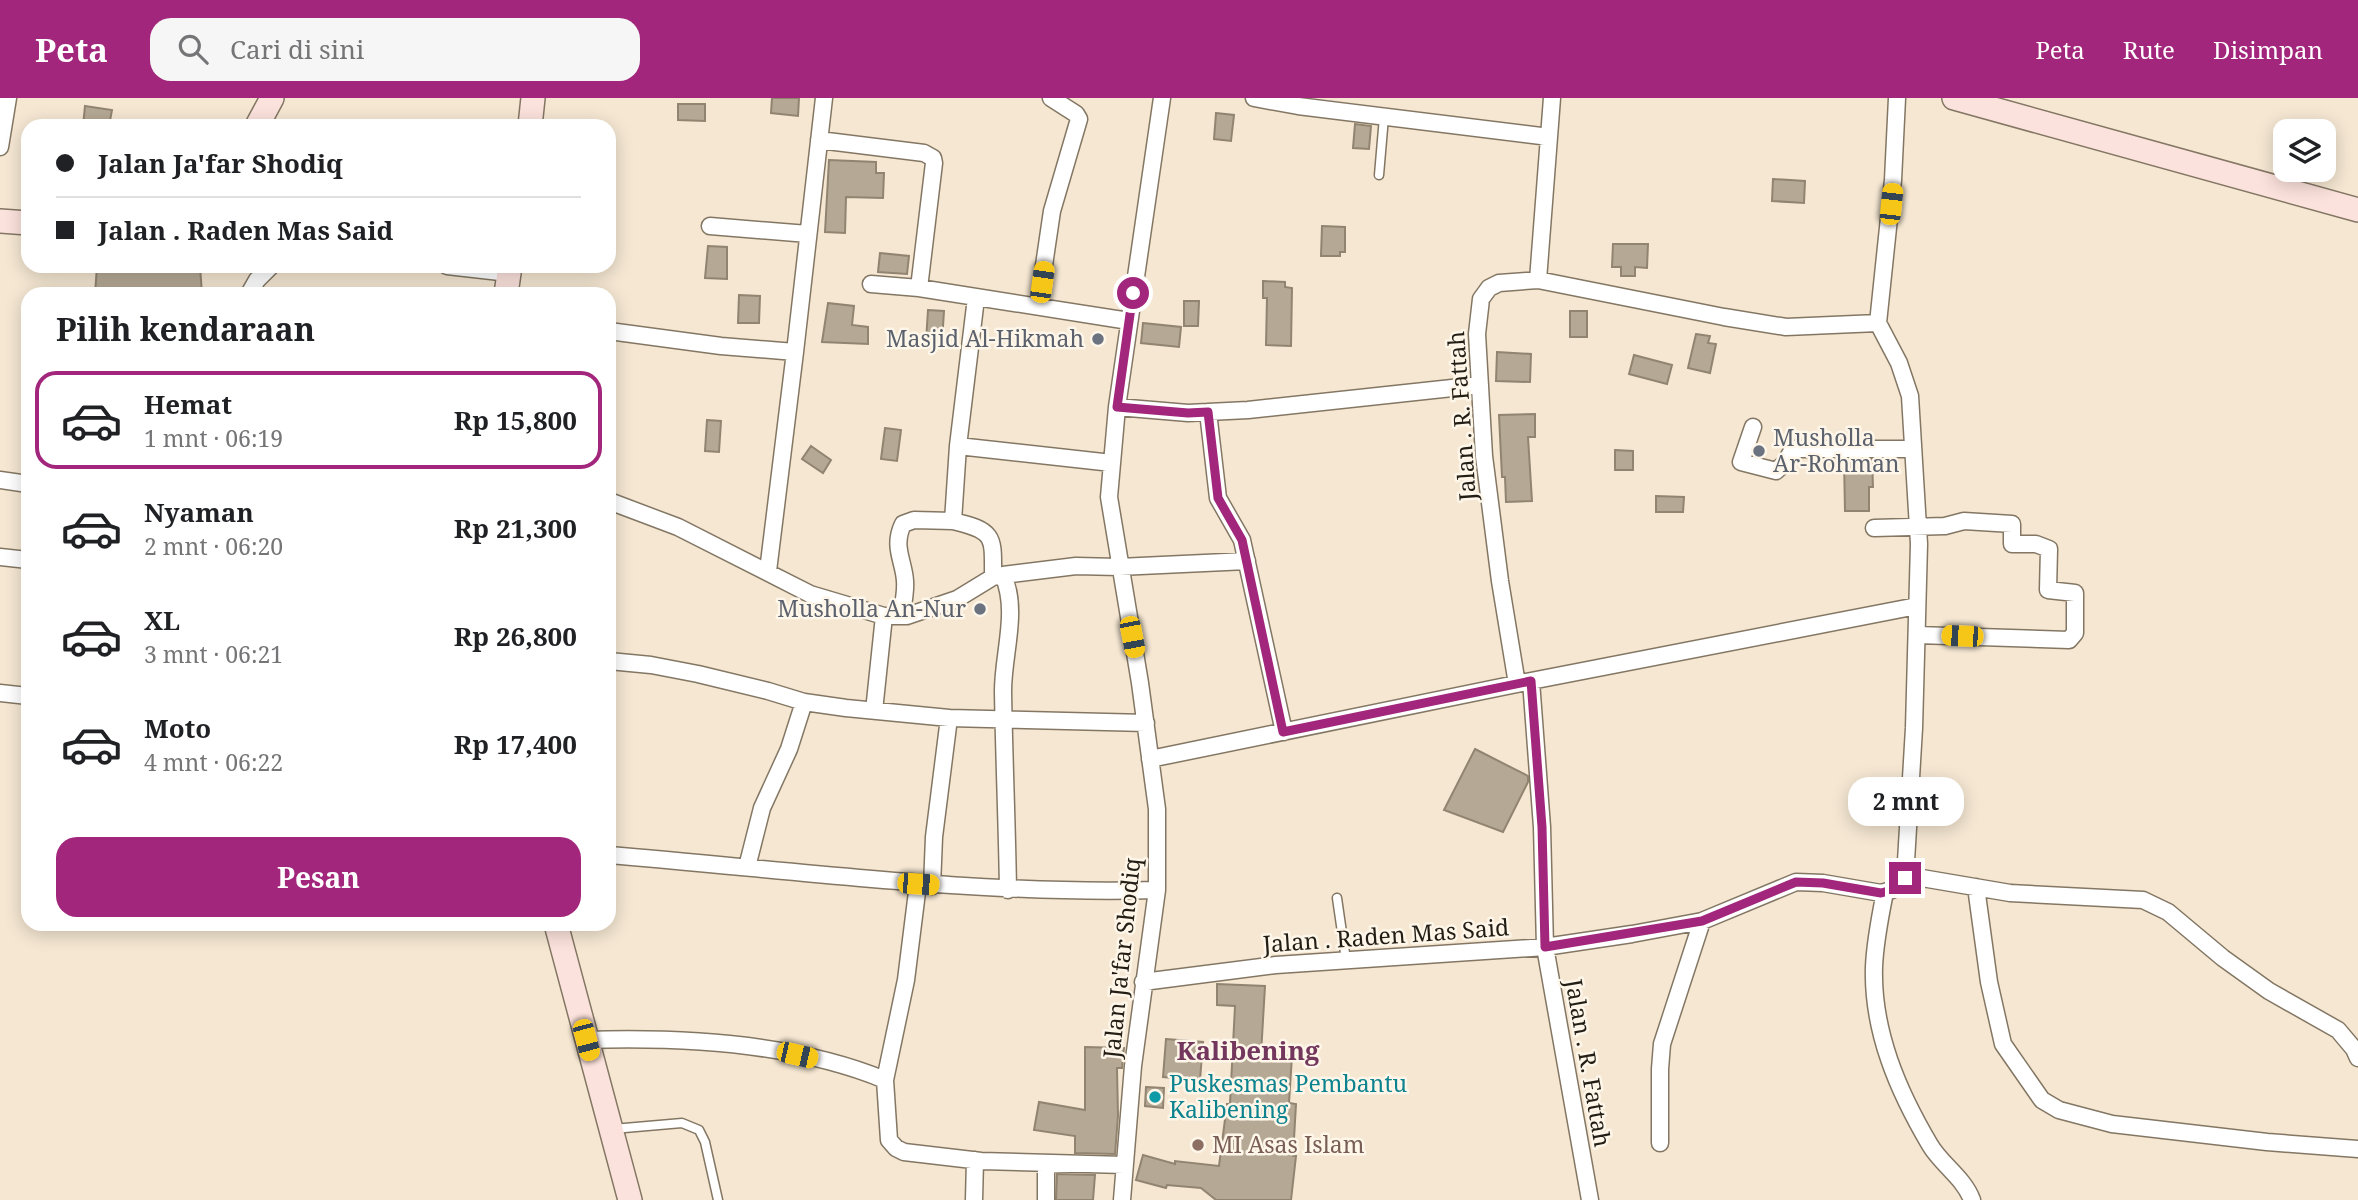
<!DOCTYPE html>
<html lang="id">
<meta charset="utf-8">
<style>
:root{--surface:#fff;--page:#f6f6f6;--text:#202124;--muted:#757577;--line:#e0e0e0;--accent:#a2277c}
body{margin:0;font-family:"Noto Serif",serif;background:var(--page);color:var(--text);height:100vh;display:flex;flex-direction:column;font-size:26px;white-space:nowrap}
*{box-sizing:border-box;margin:0}
p{font-size:23px;color:var(--muted)}
.icon{flex:none;width:38px;height:38px;fill:none;stroke:currentColor;stroke-width:2;stroke-linecap:round;stroke-linejoin:round}
.map{position:relative;flex:1;overflow:hidden}
.sheet{position:absolute;left:21px;top:189px;width:595px;height:644px;display:flex;flex-direction:column;background:var(--surface);border-radius:21px;box-shadow:0 4px 18px #0003}
.sheet>*{flex:none}
.hud{position:absolute;left:21px;top:21px;width:595px;height:154px;border-radius:21px;box-shadow:0 4px 18px #0003;display:grid;align-content:center;height:154px;padding:0 35px;background:var(--surface)}
.buttons{position:absolute;left:2273px;top:21px;display:grid;gap:14px}
.buttons a{display:grid;place-items:center;width:63px;height:63px;border-radius:14px;background:var(--surface);box-shadow:0 4px 18px #0003;font-size:35px}
.end{position:absolute;width:32px;height:32px;margin:-16px;border:9px solid #a2277c;background:#fff;box-shadow:0 0 0 4px #fff}
.from{border-radius:50%}
.bubble{position:absolute;height:49px;border-radius:21px;background:var(--surface);box-shadow:0 4px 18px #0003;font-size:23px;font-weight:700;line-height:49px;text-align:center}
.car{position:absolute;width:21px;height:42px;margin:-21px -10px;border-radius:9px;box-shadow:0 0 5px 2px #0007;background:linear-gradient(#f5c518 24%,#345 0 40%,#f5c518 0 76%,#345 0 86%,#f5c518 0)}
.hud b{display:flex;align-items:center;gap:24px;height:66px;font-size:26px}
.hud b+b{border-top:2px solid var(--line)}
.hud i{width:18px;height:18px;background:var(--text)}
ul{padding:0;list-style:none}
li{display:flex;align-items:center;gap:21px;height:98px;margin:0 14px 10px;padding:0 21px;border:4px solid transparent;border-radius:21px}
li div{flex:1}
li b{display:block;font-size:26px}
li em{font-style:normal;font-weight:700}
li.active{border-color:var(--accent)}
li>.icon{width:63px;height:63px;stroke-width:1.5}
h2{padding:0 35px;font-size:32px;line-height:84px}
.cta{display:flex;gap:14px;margin-top:auto;padding:14px 35px}
.cta a{flex:1;height:80px;border-radius:21px;background:var(--accent);color:#fff;font-size:28px;font-weight:700;line-height:80px;text-align:center}
header{display:flex;align-items:center;gap:42px;box-sizing:border-box;height:98px;padding:0 35px;background:var(--accent);color:#fff}
header strong{font-size:33px}
nav{display:flex;gap:38px;margin-inline-start:auto;font-size:24px}
.search{width:490px;height:63px;background:var(--page);display:flex;align-items:center;gap:18px;box-sizing:border-box;padding:0 24px;border-radius:21px;color:var(--muted);font-size:26px}
.map>svg:first-child{display:block}
.building{fill:#b5a894;stroke:#918470;stroke-width:2}
.lines{fill:none;stroke-linecap:round;stroke-linejoin:round}
.lane-casing{stroke:#837764;stroke-width:11}
.street-casing{stroke:#837764;stroke-width:19}
.secondary-casing{stroke:#837764;stroke-width:26}
.lane{stroke:#fff;stroke-width:8}
.street{stroke:#fff;stroke-width:16}
.secondary{stroke:#fce2dc;stroke-width:23}
.route{stroke:#a2277c;stroke-width:9}
.worship-dot{fill:#6b7280;stroke:#fef6e9;stroke-width:2.5}
.culture-dot{fill:#0f9aa8;stroke:#fef6e9;stroke-width:2.5}
.education-dot{fill:#8d6e63;stroke:#fef6e9;stroke-width:2.5}
.labels{text-anchor:middle;stroke-width:5;stroke-linejoin:round;paint-order:stroke}
.worship-label{font-size:23px;fill:#5b616d;stroke:#fef6e9;text-anchor:end}
.street-label{font-size:23px;fill:#221d15;stroke:#fef6e9}
.culture-label{font-size:23px;fill:#0d838f;stroke:#fef6e9;text-anchor:start}
.education-label{font-size:23px;fill:#785e54;stroke:#fef6e9;text-anchor:start}
.quarter-label{font-size:26px;font-weight:bold;fill:#73365d;stroke:#fef6e9}
</style>
<header>
<strong>Peta</strong>
<div class="search"><svg class="icon" aria-label="search" viewBox="0 0 24 24"><circle cx="10" cy="10" r="6"/><path d="M15 15l6 6"/></svg>Cari di sini</div>
<nav><a>Peta</a><a>Rute</a><a>Disimpan</a></nav>
</header>
<div class="map">
<svg width="2358" height="1102" viewBox="0 0 2358 1102">
<rect width="100%" height="100%" fill="#f5e7d2"/>
<path class="building" d="M772,0H799L798,18L771,15Z
M678,6H705V23L678,22Z
M85,8L112,12L109,28H83Z
M1216,15L1234,17L1231,43L1214,41Z
M1355,26L1371,28L1369,51L1353,50Z
M829,62L876,64V75H884L883,100L846,99L845,135L825,134Z
M1773,81L1805,83L1804,105L1772,103Z
M1322,128L1345,129V154H1340V158H1321Z
M1613,146H1648L1647,170L1635,169V178H1621V169H1612Z
M708,148L727,149V181L705,180Z
M880,155L909,158L907,176L878,174Z
M97,168H200L202,196H95Z
M1263,183L1285,184V189L1292,190L1291,248L1266,247L1267,200H1263Z
M739,197L760,198L759,225H738Z
M1184,203H1199L1198,228H1184Z
M828,205L854,208L852,227L868,229V246L822,244Z
M928,212L944,213L942,244L926,243Z
M1570,213H1587V239H1570Z
M1143,225L1181,229L1179,249L1141,245Z
M1696,236L1710,238L1708,245L1716,246L1710,275L1688,270Z
M1497,254L1531,256L1530,284L1496,283Z
M1634,257L1672,267L1667,286L1629,276Z
M1535,316V339H1528L1532,403L1506,404L1505,379H1502L1499,317Z
M707,322L721,323L719,354L705,353Z
M885,330L901,332L897,363L881,361Z
M811,348L831,362L823,375L802,361Z
M1615,352L1633,353V372H1615Z
M1872,361L1873,389H1869V413H1845L1844,362Z
M1656,398L1684,399L1683,414H1656Z
M1475,651L1528,678V684L1503,734L1444,712Z
M1217,886L1265,888L1261,956L1292,958L1289,1005L1296,1006L1293,1058H1296L1291,1102H1216L1201,1090L1167,1087L1166,1090L1136,1082L1143,1057L1175,1066V1063L1219,1068L1227,1006H1230L1235,908L1217,907Z
M1166,941L1203,944L1200,982L1163,979Z
M1085,949L1124,950L1122,970H1117L1118,1018L1115,1056L1075,1055V1038L1034,1032L1039,1004L1085,1012Z
M1146,989L1164,990L1163,1010L1145,1008Z
M1057,1076L1095,1077L1093,1102H1056Z"/>
<g class="lines">
<g class="lane-casing">
<path id="lane" d="M1379,77L1384,19
M1337,800L1346,862
M613,1031L682,1025L699,1032L705,1044L718,1102"/>
</g>
<g class="street-casing">
<path id="street" d="M1254,0L1298,8L1549,39
M1897,0L1893,82L1878,225L1899,265L1910,298L1919,446L1914,630L1905,780
M819,42L924,55L933,60L934,65L919,190
M0,49L8,0
M710,128L808,136
M447,168L509,175
M1538,182L1552,0
M871,186L919,190L1129,223
M249,196L257,182L271,168
M976,200L958,348L1112,365
M1038,208L1052,113L1079,21L1076,16L1051,0
M609,233L721,248L795,254L824,0
M1117,309L1188,315L1248,312L1480,287
M1208,314L1218,400L1242,442L1284,634
M1753,329L1741,364L1776,373L1785,365L1793,351H1913
M958,348L953,423C996,433 993,439 993,479
M0,382L28,386
M609,403L678,429L810,496L884,518H907L957,501L993,479L1003,477L1076,468L1119,469L1247,463
M1874,430L1945,428L1964,423L2012,426V446H2036L2049,451L2048,492L2075,495V535L2069,542L1917,537
M0,459L28,462
M768,473L795,254
M1003,477C1019,513 1003,555 1003,593C1004,659 1007,726 1008,792
M901,518C903,507 906,495 905,483C904,463 892,449 903,426L914,422L953,423
M609,563L651,567L698,576L768,593L804,604L846,610L949,620L1146,625
M1531,583L1542,729L1545,849L1590,1102
M1517,586L1500,483L1484,358L1477,236L1481,201L1489,190L1499,185L1538,182L1724,219L1786,229L1878,225
M0,595L28,598
M874,613L884,518
M1150,661L1531,583L1917,508
M609,757C792,772 973,797 1157,792
M747,769L762,710L789,651L804,604
M932,788L934,739L949,620
M1976,789L1989,884L2003,946L2042,1002L2059,1012L2112,1026L2267,1044L2358,1051
M1885,794C1880,819 1875,843 1874,869C1872,933 1898,993 1930,1047C1941,1066 1964,1080 1972,1102
M1143,884L1276,867L1545,849L1632,836L1702,823L1796,784L1823,785L1881,795L1892,792L1905,780L1916,779L2010,795L2143,802L2168,814L2223,860L2269,893L2338,932L2354,951L2358,960
M586,942C681,939 796,945 885,982L889,1042L896,1050L904,1054L981,1063L1124,1067
M885,982L906,882L918,786
M1660,1045V971L1662,946L1702,823
M1046,1065V1102
M974,1102L975,1062
M1122,1102L1133,968L1157,792V711L1140,585L1109,399L1117,309L1162,0"/>
</g>
<g class="secondary-casing">
<path id="secondary" d="M1954,0L2358,112
M257,28L272,0
M530,28L533,0
M0,123L28,125
M506,196L510,168
M556,826L630,1102"/>
</g>
<use href="#lane" class="lane"/>
<use href="#street" class="street"/>
<use href="#secondary" class="secondary"/>
</g>
<g class="lines">
<path class="route" d="M1133,195L1117,309L1188,315L1208,314L1218,400L1242,442L1283,634L1531,583L1542,729L1545,849L1702,823L1796,784L1823,785L1881,795L1892,792L1905,780"/>
</g>
<g class="worship-dot">
<circle cx="1098" cy="241" r="7"/>
<circle cx="1759" cy="353" r="7"/>
<circle cx="980" cy="511" r="7"/>
</g>
<circle class="culture-dot" cx="1155" cy="999" r="7"/>
<circle class="education-dot" cx="1198" cy="1047" r="7"/>
<g class="labels">
<g class="worship-label">
<text x="1084" y="249">Masjid Al-Hikmah</text>
<text x="1773" y="348" text-anchor="start">Musholla<tspan x="1773" dy="26">Ar-Rohman</tspan></text>
<text x="966" y="519">Musholla An-Nur</text>
</g>
<g class="street-label">
<text transform="translate(1462 318) rotate(-94)" y="8">Jalan . R. Fattah</text>
<text transform="translate(1386 838) rotate(-4)" y="8">Jalan . Raden Mas Said</text>
<text transform="translate(1122 860) rotate(-84)" y="8">Jalan Ja'far Shodiq</text>
<text transform="translate(1588 965) rotate(80)" y="8">Jalan . R. Fattah</text>
</g>
<g class="culture-label">
<text x="1169" y="994">Puskesmas Pembantu<tspan x="1169" dy="26">Kalibening</tspan></text>
</g>
<g class="education-label">
<text x="1212" y="1055">MI Asas Islam</text>
</g>
<g class="quarter-label">
<text x="1248" y="962">Kalibening</text>
</g>
</g>
</svg>
<div class="buttons">
<a><svg class="icon" aria-label="layers" viewBox="0 0 24 24"><path d="M12 4l9 5-9 5-9-5zM3 14l9 5 9-5"/></svg></a>
</div>
<i class="end from" style="left:1133px;top:195px"></i>
<i class="end" style="left:1905px;top:780px"></i>
<div class="bubble" style="left:1848px;top:679px;width:116px">2 mnt</div>
<i class="car" style="left:1891px;top:106px;rotate:6deg"></i>
<i class="car" style="left:1042px;top:184px;rotate:8deg"></i>
<i class="car" style="left:1962px;top:538px;rotate:272deg"></i>
<i class="car" style="left:1132px;top:539px;rotate:169deg"></i>
<i class="car" style="left:918px;top:786px;rotate:94deg"></i>
<i class="car" style="left:586px;top:942px;rotate:165deg"></i>
<i class="car" style="left:797px;top:957px;rotate:103deg"></i>
<div class="hud">
<b><i class="from"></i>Jalan Ja'far Shodiq</b>
<b><i></i>Jalan . Raden Mas Said</b>
</div>
<section class="sheet">
<h2>Pilih kendaraan</h2>
<ul>
<li class="active"><svg class="icon" aria-label="car" viewBox="0 0 24 24"><path d="M5 17H2v-5l4-1 3-4h7l3 4 3 1v5h-3M9 17h6M6 11h13"/><circle cx="7" cy="17" r="2"/><circle cx="17" cy="17" r="2"/></svg><div><b>Hemat</b><p>1 mnt · 06:19</p></div><em>Rp 15,800</em></li>
<li><svg class="icon" aria-label="car" viewBox="0 0 24 24"><path d="M5 17H2v-5l4-1 3-4h7l3 4 3 1v5h-3M9 17h6M6 11h13"/><circle cx="7" cy="17" r="2"/><circle cx="17" cy="17" r="2"/></svg><div><b>Nyaman</b><p>2 mnt · 06:20</p></div><em>Rp 21,300</em></li>
<li><svg class="icon" aria-label="car" viewBox="0 0 24 24"><path d="M5 17H2v-5l4-1 3-4h7l3 4 3 1v5h-3M9 17h6M6 11h13"/><circle cx="7" cy="17" r="2"/><circle cx="17" cy="17" r="2"/></svg><div><b>XL</b><p>3 mnt · 06:21</p></div><em>Rp 26,800</em></li>
<li><svg class="icon" aria-label="car" viewBox="0 0 24 24"><path d="M5 17H2v-5l4-1 3-4h7l3 4 3 1v5h-3M9 17h6M6 11h13"/><circle cx="7" cy="17" r="2"/><circle cx="17" cy="17" r="2"/></svg><div><b>Moto</b><p>4 mnt · 06:22</p></div><em>Rp 17,400</em></li>
</ul>
<div class="cta"><a>Pesan</a></div>
</section>
</div>
